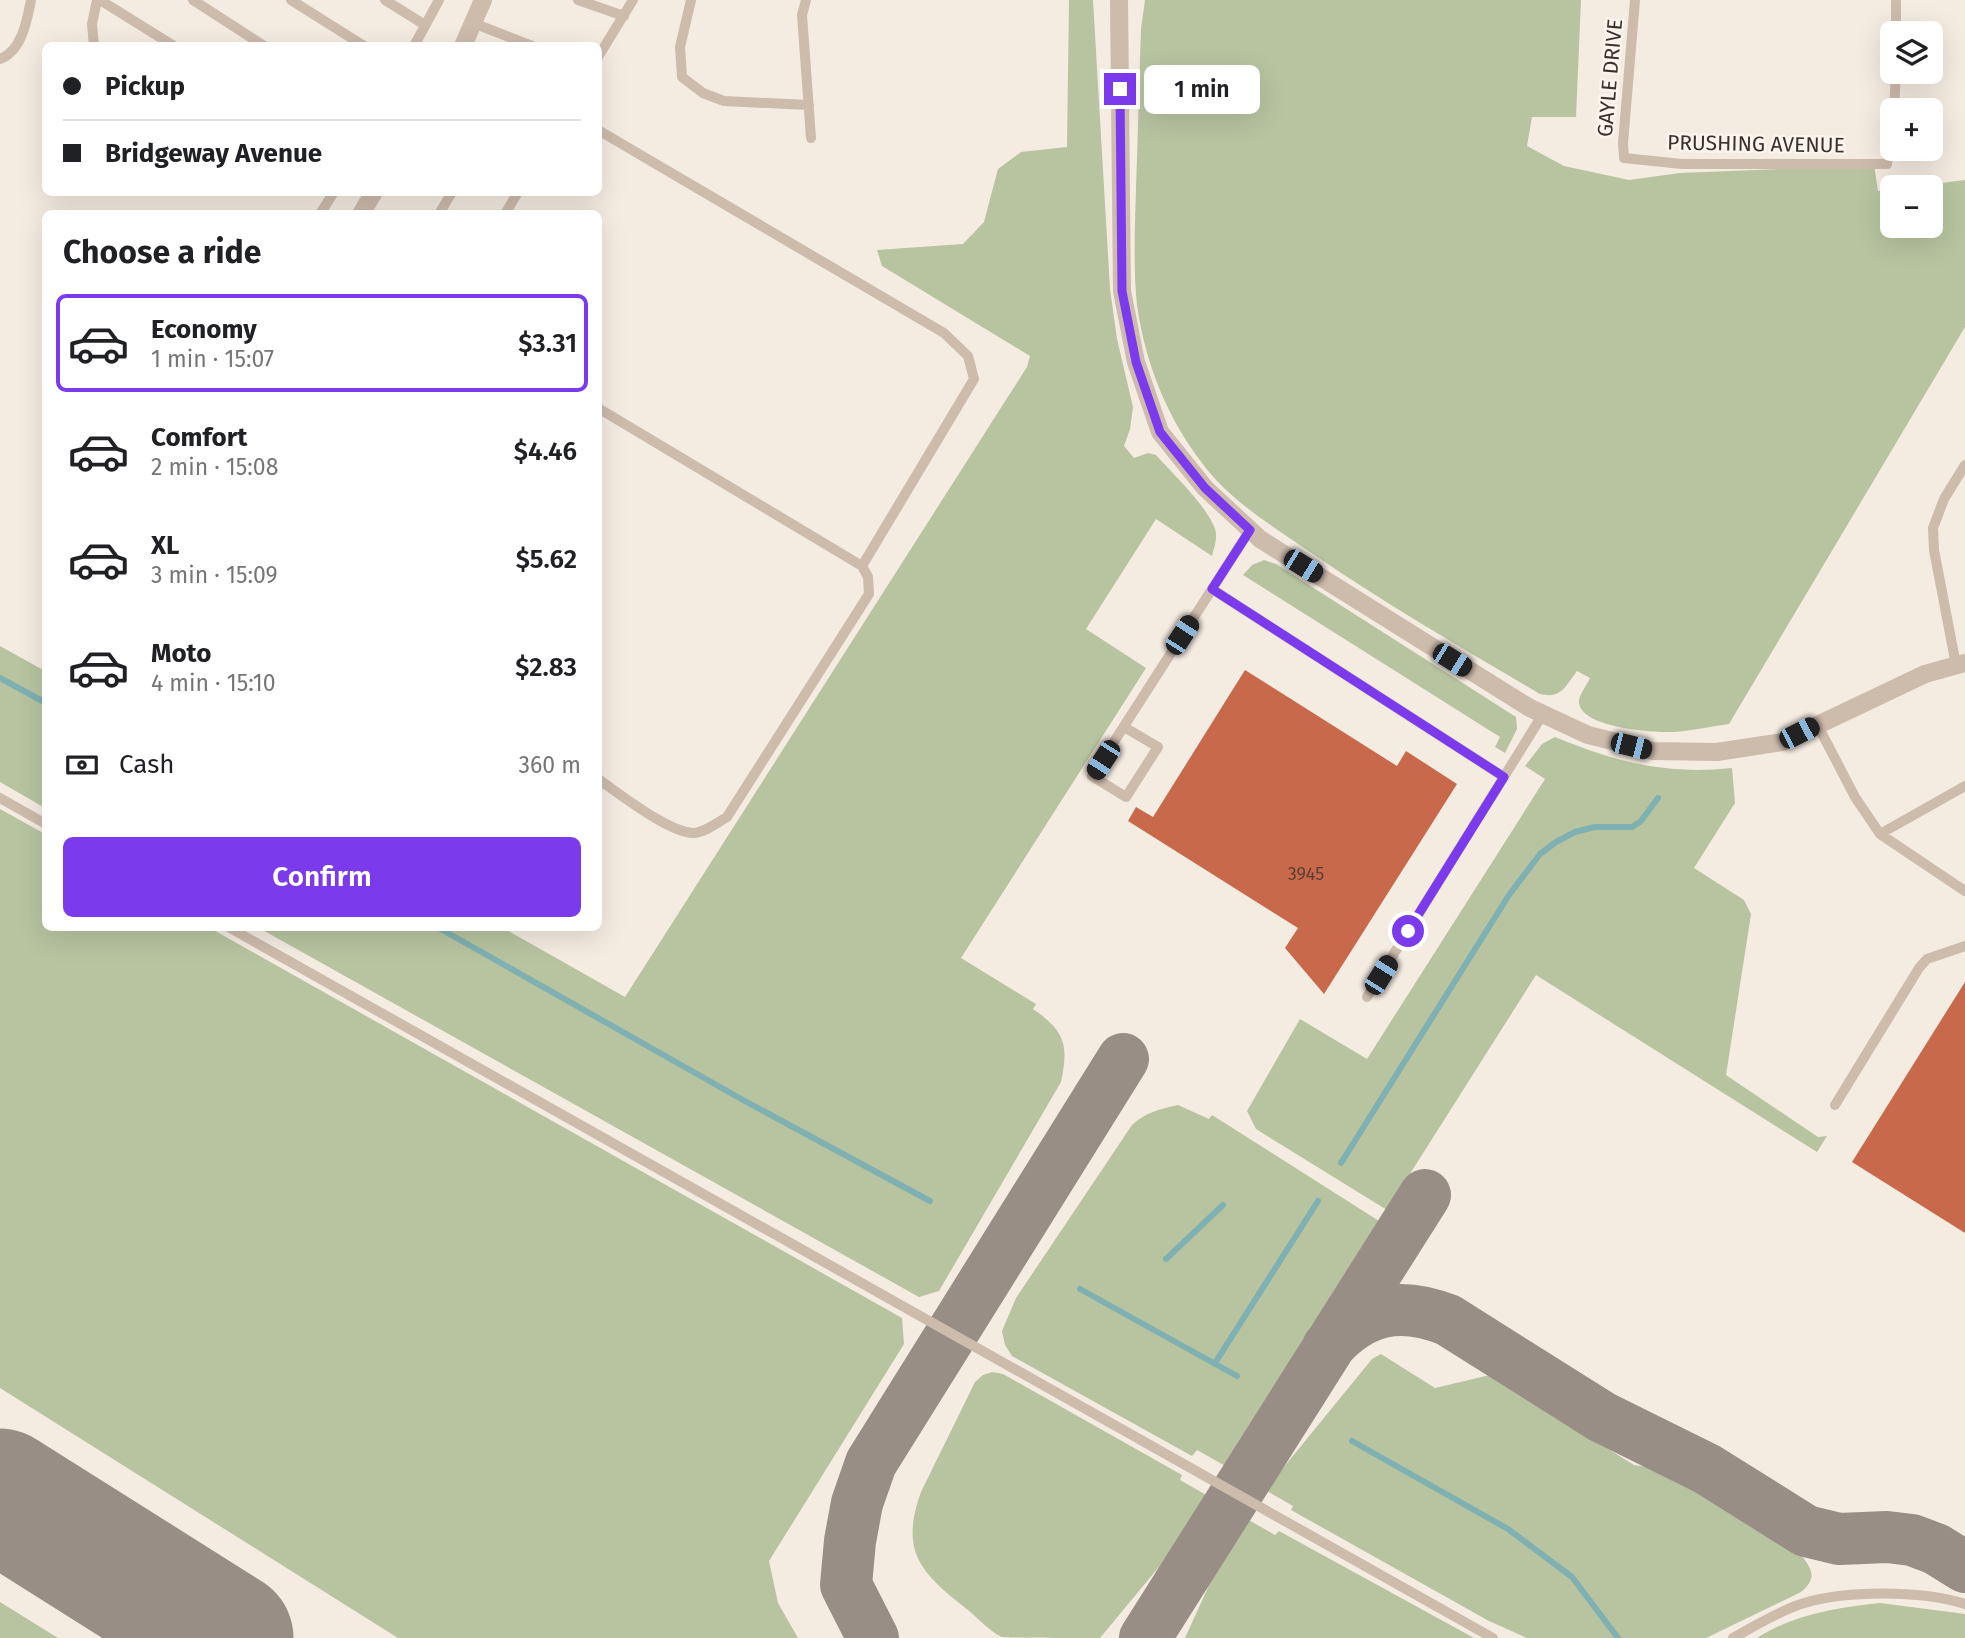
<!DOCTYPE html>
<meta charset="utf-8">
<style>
:root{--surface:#fff;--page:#f2f2f2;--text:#202124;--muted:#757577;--line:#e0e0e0;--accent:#7c3aed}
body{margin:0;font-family:"Fira Sans",sans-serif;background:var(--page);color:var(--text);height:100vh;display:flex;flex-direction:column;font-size:26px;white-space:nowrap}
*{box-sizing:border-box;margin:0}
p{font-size:23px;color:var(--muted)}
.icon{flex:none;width:38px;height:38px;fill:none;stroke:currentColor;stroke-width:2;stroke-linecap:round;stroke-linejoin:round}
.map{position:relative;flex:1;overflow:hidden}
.drawer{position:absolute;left:42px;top:210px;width:560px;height:721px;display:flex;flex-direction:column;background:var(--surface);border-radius:10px;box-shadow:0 7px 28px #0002}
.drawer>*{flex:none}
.hud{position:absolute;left:42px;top:42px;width:560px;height:154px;border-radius:10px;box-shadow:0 7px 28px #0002;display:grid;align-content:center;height:154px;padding:0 21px;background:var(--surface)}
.fabs{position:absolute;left:1880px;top:21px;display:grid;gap:14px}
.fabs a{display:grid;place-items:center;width:63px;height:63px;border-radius:10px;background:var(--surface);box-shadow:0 7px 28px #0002;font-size:35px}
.end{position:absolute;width:32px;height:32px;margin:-16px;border:9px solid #7c3aed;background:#fff;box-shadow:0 0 0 4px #fff}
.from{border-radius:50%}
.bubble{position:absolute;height:49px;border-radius:10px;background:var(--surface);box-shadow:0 7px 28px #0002;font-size:23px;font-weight:600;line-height:49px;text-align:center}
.car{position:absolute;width:21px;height:42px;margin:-21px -10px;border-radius:9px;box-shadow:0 0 5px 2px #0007;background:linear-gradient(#222 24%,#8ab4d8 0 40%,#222 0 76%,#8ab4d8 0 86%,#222 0)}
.hud b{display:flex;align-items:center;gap:24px;height:66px;font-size:26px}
.hud b+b{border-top:2px solid var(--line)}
.hud i{width:18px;height:18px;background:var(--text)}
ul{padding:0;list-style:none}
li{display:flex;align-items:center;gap:21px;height:98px;margin:0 14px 10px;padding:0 7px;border:4px solid transparent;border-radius:10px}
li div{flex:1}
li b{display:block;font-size:26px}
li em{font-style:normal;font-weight:600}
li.current{border-color:var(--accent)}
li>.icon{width:63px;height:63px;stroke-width:1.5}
h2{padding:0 21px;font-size:32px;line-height:84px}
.pay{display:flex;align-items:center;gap:18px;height:77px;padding:0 21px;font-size:26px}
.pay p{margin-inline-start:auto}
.button{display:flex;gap:14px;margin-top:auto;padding:14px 21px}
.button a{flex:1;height:80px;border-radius:10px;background:var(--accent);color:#fff;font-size:28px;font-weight:600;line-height:80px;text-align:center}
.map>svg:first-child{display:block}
.green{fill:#b8c4a0}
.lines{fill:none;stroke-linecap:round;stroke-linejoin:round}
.stream{stroke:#7fb0b2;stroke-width:6}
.taxiway{stroke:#988e86;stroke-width:52}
.runway{stroke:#988e86;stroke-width:133}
.building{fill:#c8694b}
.service{stroke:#cdbbac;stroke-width:10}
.minor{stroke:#cdbbac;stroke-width:18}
.tertiary{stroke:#cdbbac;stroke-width:18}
.route{stroke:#7c3aed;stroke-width:9}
.labels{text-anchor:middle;stroke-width:5;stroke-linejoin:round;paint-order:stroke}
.number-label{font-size:18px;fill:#5e3e33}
.street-label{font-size:21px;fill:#3b302b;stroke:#fbf5ee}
</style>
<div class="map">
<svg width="1965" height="1638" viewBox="0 0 1965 1638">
<rect width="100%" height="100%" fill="#f4ebe1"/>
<path class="green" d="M1069,0H1093L1110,289L1117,339L1133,407L1130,429L1124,446L1134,458L1148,453L1156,455C1173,474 1207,506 1215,529C1218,537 1214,548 1212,556L1156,519L1086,629L1146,668L961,958L1036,1004L1033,1009C1065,1031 1069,1045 1061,1082L939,1291L919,1297L259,928H503L625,997L1027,367L1030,356L882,266L877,250L963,244L984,222L998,169L1021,152L1067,147Z
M1145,0H1581L1576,117H1532L1527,146L1564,166L1629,180L1680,173L1874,165L1878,191L1892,189V226H1930V187H1909L1965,180V327L1729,724C1711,726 1692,731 1674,732C1655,733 1582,728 1579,703C1578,696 1587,685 1590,678L1577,671C1565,687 1561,699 1540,694C1462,648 1384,603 1310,552C1278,530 1244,509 1217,481C1173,432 1146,370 1137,305C1133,267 1135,226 1136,188C1138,135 1139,82 1141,29Z
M1264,560L1276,564L1516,717L1517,729L1505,753L1495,747L1500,737L1243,575L1252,565Z
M0,646L45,671V808L0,782Z
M1555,737C1616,762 1666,775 1732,768L1735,803L1694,868L1744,900L1751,914L1726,1075L1818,1137L1827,1136L1817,1152L1536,975L1387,1210L1256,1129L1247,1111L1300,1019L1367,1059L1545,779L1525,766L1542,744Z
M0,809L45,834L46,928H210L902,1318L904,1344L769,1561L778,1603L798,1638H398L0,1388Z
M1178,1105L1209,1119L1212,1115L1379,1221L1227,1467L1197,1450L1192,1456L1012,1356L1005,1345L1002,1331L1016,1298L1132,1125C1146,1112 1160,1109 1178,1105Z
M1381,1354L1435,1388L1490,1375L1634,1465L1666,1470L1799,1552C1811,1568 1819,1577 1801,1592L1706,1638H1527L1489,1621L1291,1510L1293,1506L1265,1490L1372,1359Z
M992,1372L1003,1374L1182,1475L1180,1480L1208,1496L1182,1539L1100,1638C1083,1638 1012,1638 1002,1637C990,1632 978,1618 968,1610C922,1574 899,1553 921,1492L975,1382L983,1375Z
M1247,1519L1275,1535L1279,1531L1474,1638H1185L1215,1572Z
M0,1602L58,1638H0Z
M1880,1603L1965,1614V1638H1757C1794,1614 1836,1608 1880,1603Z"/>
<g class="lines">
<path class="stream" d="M0,678L46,703
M439,928L743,1100L930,1201
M1341,1163L1509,895L1540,854L1556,842L1575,832L1595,827H1632L1641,821L1658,798
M1166,1259L1223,1205
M1080,1289L1237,1376
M1215,1363L1318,1201
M1352,1441L1508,1529L1572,1577L1618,1638"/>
<path class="taxiway" d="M1328,1347C1363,1308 1400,1301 1448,1320L1602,1417L1707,1469L1806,1531L1839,1539L1887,1537L1912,1540L1936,1549L1965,1567
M873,1638L846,1585L850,1541L857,1503L871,1463L1123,1059
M1145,1638L1425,1195"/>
<path class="runway" d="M0,1495L227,1638"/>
</g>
<path class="building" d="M1245,670L1397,766L1406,751L1457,784L1324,994L1285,948L1298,928L1128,821L1136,807L1153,817Z
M1965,982V1233L1852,1162Z"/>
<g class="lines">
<path class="service" d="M100,0L174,46
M193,0L264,46
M291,0L364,46
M385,0L425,25
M578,0L624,16
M691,0L680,47L682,77L703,93L724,101L809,105
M806,0L802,15L811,138
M1635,0L1623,143L1624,158L1682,164H1887L1892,128
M1896,0V33
M473,23L532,46
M94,46L92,24L97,0
M414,46L439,0
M598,57L633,0
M0,59C22,51 27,20 31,0
M1894,110L1896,72
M598,130L944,333L968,356L974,379L862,566
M320,214L334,192
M439,214L452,192
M505,214L518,192
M598,408L862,566L868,577L869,594L727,817C717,823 704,833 693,833C668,832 620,794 598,779
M1212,589L1504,777
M1956,665L1934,550L1933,528L1944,499L1965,465
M1817,724L1855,797L1880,834L1965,891
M1124,727L1158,747L1126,797L1092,776L1250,530
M0,798L46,824
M1880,834L1965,786
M230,928L1493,1638
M1367,997L1543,714
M1835,1105L1919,968L1927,959L1965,946
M1733,1638C1755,1626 1777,1612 1801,1604C1844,1590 1921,1590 1965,1604"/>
<path class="minor" d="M463,46L483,0
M361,214L374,192"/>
<path class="tertiary" d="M1119,0L1122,291L1136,362L1160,432L1205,488L1260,539L1530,708L1588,735L1653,751L1717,752L1782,742L1925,674L1965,663"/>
</g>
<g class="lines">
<path class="route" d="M1120,89L1122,291L1136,362L1160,432L1205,488L1250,530L1212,589L1504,777L1408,931"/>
</g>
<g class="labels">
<g class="number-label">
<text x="1306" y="880">3945</text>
</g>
<g class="street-label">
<text transform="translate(1610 78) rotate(-85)" y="7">GAYLE DRIVE</text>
<text transform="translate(1756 144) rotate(1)" y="7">PRUSHING AVENUE</text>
</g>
</g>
</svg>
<div class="fabs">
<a><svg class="icon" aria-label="layers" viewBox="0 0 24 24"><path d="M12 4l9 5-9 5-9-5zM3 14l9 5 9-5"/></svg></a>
<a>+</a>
<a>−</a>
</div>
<i class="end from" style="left:1408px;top:931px"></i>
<i class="end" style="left:1120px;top:89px"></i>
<div class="bubble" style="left:1144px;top:65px;width:116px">1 min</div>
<i class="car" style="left:1303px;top:566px;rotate:122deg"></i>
<i class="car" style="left:1182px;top:635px;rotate:33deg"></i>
<i class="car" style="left:1452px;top:660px;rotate:122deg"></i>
<i class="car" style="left:1799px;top:733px;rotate:63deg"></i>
<i class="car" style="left:1631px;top:746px;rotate:104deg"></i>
<i class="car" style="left:1103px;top:760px;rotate:213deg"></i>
<i class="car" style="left:1381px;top:975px;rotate:32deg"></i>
<div class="hud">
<b><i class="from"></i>Pickup</b>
<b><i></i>Bridgeway Avenue</b>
</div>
<section class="drawer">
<h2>Choose a ride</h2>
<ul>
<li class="current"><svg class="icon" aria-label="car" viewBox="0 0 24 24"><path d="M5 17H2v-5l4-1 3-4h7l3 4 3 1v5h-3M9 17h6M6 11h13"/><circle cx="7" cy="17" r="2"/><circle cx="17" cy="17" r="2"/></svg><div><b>Economy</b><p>1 min · 15:07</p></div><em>$3.31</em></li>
<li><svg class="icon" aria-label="car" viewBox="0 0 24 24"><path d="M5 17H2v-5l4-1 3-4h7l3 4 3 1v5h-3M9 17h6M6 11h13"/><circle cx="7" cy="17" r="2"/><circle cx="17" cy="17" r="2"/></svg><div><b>Comfort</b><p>2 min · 15:08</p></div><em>$4.46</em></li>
<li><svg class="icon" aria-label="car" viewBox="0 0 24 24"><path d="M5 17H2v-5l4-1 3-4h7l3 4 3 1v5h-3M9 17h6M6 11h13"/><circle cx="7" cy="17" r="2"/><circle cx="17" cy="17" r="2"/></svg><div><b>XL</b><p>3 min · 15:09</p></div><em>$5.62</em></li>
<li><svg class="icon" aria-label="car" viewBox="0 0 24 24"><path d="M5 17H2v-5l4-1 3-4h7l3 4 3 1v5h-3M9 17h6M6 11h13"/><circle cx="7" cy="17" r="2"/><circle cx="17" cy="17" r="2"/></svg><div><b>Moto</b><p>4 min · 15:10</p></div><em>$2.83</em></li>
</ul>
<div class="pay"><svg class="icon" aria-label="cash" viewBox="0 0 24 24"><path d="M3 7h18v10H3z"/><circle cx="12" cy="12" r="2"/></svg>Cash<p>360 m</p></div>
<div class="button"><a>Confirm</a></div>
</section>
</div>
